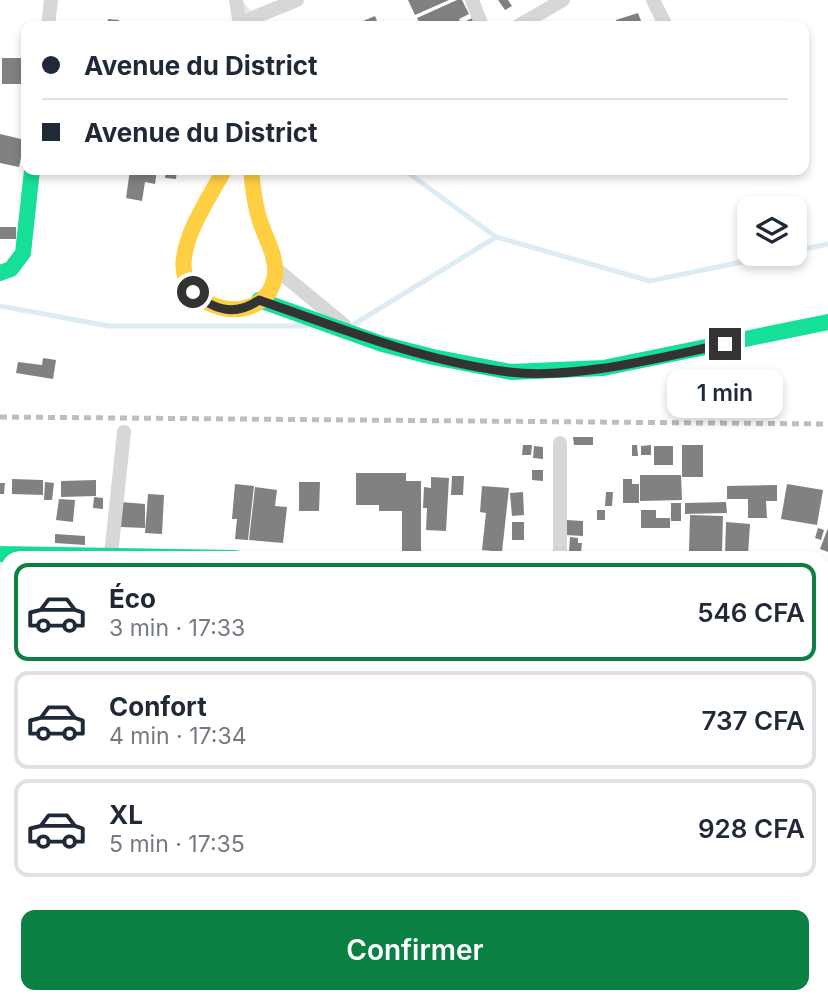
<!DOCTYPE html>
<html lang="fr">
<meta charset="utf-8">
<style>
:root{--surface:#fff;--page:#f2f2f3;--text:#1f2937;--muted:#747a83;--line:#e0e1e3;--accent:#0b8043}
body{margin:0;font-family:Inter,sans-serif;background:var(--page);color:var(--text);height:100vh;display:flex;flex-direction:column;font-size:26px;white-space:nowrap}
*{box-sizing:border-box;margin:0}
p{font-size:23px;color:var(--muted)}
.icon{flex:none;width:38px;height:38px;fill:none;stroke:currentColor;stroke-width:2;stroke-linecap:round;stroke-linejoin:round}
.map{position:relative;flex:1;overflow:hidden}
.drawer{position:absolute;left:0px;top:551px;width:830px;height:453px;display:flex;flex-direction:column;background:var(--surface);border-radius:21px 21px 0 0;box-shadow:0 4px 10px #0003}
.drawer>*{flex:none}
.banner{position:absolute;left:21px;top:21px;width:788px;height:154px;border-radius:14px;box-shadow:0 4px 10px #0003;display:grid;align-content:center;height:154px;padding:0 21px;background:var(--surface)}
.controls{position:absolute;left:737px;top:196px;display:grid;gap:14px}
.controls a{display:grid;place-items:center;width:70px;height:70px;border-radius:14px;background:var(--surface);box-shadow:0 4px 10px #0003;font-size:35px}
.end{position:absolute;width:32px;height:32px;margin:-16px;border:9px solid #333;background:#fff;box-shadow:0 0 0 4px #fff}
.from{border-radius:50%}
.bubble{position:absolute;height:49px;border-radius:14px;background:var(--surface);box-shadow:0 4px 10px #0003;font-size:23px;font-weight:600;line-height:49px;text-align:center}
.banner b{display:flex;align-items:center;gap:24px;height:66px;font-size:26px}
.banner b+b{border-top:2px solid var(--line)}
.banner i{width:18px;height:18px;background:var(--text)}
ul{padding:12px 0 0;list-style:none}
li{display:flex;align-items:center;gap:21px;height:98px;margin:0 14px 10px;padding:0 7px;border:4px solid var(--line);border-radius:14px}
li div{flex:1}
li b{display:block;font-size:26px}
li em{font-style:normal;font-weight:600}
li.current{border-color:var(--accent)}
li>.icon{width:63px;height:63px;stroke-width:1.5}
.action{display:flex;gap:14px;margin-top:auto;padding:14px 21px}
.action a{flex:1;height:80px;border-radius:14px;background:var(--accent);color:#fff;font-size:28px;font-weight:600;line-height:80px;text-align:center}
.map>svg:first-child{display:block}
.green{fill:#f1f5ed}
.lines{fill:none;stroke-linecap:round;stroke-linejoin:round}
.stream{stroke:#ddebf3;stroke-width:5}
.building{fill:#818181}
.street{stroke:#d7d7d7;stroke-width:14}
.fast{stroke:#16e098;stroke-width:16}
.slow{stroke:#ffcf43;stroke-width:16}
.rail{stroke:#bebebe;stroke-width:5;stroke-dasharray:7 5;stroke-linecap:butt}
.route{stroke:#333;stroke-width:9}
</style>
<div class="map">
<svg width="828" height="1003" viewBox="0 0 828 1003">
<rect width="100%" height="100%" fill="#fff"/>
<path class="green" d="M828,946V1003H820L817,998H822L823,961Z"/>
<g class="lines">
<path class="stream" d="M241,3L260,26
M404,170L496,237L650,281L780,254
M794,251L828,244
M0,306L109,326H307
M351,326L496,237"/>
</g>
<path class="building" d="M408,0H449L415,15Z
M457,0H462L469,14L459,19L462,26H421L417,18Z
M498,0H508L512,6L505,10Z
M638,13L643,26H618L616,20Z
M375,16L379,26H351Z
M472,18L476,26H467L464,22Z
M108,19L119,20L118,26H107Z
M163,22H178V26H163Z
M2,58H25L24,84H2Z
M0,134L25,140L19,167L0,163Z
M130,170H157L155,184L145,182L142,201L126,198Z
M166,170H177L176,179L165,178Z
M0,227H16V239H0Z
M43,358L56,360L53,379L16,373L18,362L42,365Z
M573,437H593V445H574Z
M523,445H532L531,455H522Z
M632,445H637L638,456H632Z
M651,445V455H641V446Z
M682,445H703V477H682Z
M534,446L543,447V459L533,458Z
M654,446H673V465H654Z
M532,470H543V481L532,480Z
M356,473H406V481H421V553H402V511H379V505H356Z
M640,475H681L682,500L640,501Z
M452,476H464L463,495H451Z
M431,477L449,478L446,531L426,530L427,508H423L424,487L431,488Z
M12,479L43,480V495L12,494Z
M623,479H632V484H639V503H623Z
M96,480V496L61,497V481Z
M45,482L54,483L52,500H44Z
M299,482H320L319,511H299Z
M0,483H5L4,494H0Z
M235,484L254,486L248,540L235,539L237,519H232Z
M787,484L823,490L817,525L781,519Z
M777,485V501H766L767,518H748V499H727V486Z
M482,486L509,488L502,552L482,550L486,513L480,512Z
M255,487L277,490L275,506L287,507L283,543L249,540Z
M523,492L524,515L512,516L510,493Z
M606,492H613L612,506H605Z
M148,494L164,495L162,534L145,533Z
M94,497L103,498V509L93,508Z
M59,499L75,500L73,522L56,520Z
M121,502L145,504V528L121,527Z
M726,502L727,513L685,514V503Z
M671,503H681V521H671Z
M597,510H605V520H597Z
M641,510H656V518H670V528H641Z
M690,515L723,516L722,553L689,552Z
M566,520L583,521V536L565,535Z
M512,522H524V540H512Z
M726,522L750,524L748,555L725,554Z
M818,528L824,530L821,540L815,538Z
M828,528V552L820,549Z
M55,534L85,536V545L55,543Z
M570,537L578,538V543H582L581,552L569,551Z
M0,605L7,606V635L0,633Z
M0,636L7,637V675L0,674Z
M822,647L828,648V673L822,672Z
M0,676L7,678L4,687L0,686Z
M6,685H7V720L0,718Z
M822,704L828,707V736L822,734Z
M1,726L7,727V743L0,741Z
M822,783L828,785V806L822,804Z
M0,819L7,820V834L0,833Z
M8,998H48L47,1003H7Z
M51,998H72L70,1003H49Z
M167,998H173L191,1003H166Z
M540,998H557L554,1003H537Z
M626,998H677L675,1003H630L625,1001Z"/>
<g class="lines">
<path class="street" d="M236,0L240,26
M472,0L482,26
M653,0L666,26
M240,23L297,0
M48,26L51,0
M518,26L563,0
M275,268L344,325
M111,555L124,432
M560,558V443
M822,690H828
M0,957L7,923
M103,1003L104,998
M494,1003L495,998
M620,1003L622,998"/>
<path class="fast" d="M0,273L11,269L23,253L32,170
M259,300L382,344L433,357L511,372L603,368L828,322
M0,554L236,558"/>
<path class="slow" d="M224,170C210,197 188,227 184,258C176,313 267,331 275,275C277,255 264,236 259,218C254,203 253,186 251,170"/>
<path class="rail" d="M0,417L828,424"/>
</g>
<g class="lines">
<path class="route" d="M193,292C213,310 236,317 259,300C341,329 423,361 509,372C575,380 661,357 725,344"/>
</g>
</svg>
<div class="controls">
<a><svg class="icon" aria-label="layers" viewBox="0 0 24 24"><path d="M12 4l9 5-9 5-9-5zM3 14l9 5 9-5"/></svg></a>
</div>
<i class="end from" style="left:193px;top:292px"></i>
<i class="end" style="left:725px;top:344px"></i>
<div class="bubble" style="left:667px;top:369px;width:116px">1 min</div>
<div class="banner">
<b><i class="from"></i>Avenue du District</b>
<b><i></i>Avenue du District</b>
</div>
<section class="drawer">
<ul>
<li class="current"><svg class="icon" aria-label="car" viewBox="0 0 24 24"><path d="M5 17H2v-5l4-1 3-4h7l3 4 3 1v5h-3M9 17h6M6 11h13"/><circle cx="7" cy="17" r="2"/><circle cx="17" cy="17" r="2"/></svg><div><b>Éco</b><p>3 min · 17:33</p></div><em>546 CFA</em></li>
<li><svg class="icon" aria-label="car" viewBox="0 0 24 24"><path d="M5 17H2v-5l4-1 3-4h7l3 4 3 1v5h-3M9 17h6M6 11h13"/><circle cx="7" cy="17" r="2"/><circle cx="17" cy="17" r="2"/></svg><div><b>Confort</b><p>4 min · 17:34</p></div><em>737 CFA</em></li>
<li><svg class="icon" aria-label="car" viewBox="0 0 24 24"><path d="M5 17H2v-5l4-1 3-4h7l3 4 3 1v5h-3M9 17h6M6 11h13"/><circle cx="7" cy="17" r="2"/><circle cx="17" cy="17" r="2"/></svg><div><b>XL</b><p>5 min · 17:35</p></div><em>928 CFA</em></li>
</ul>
<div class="action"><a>Confirmer</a></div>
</section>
</div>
